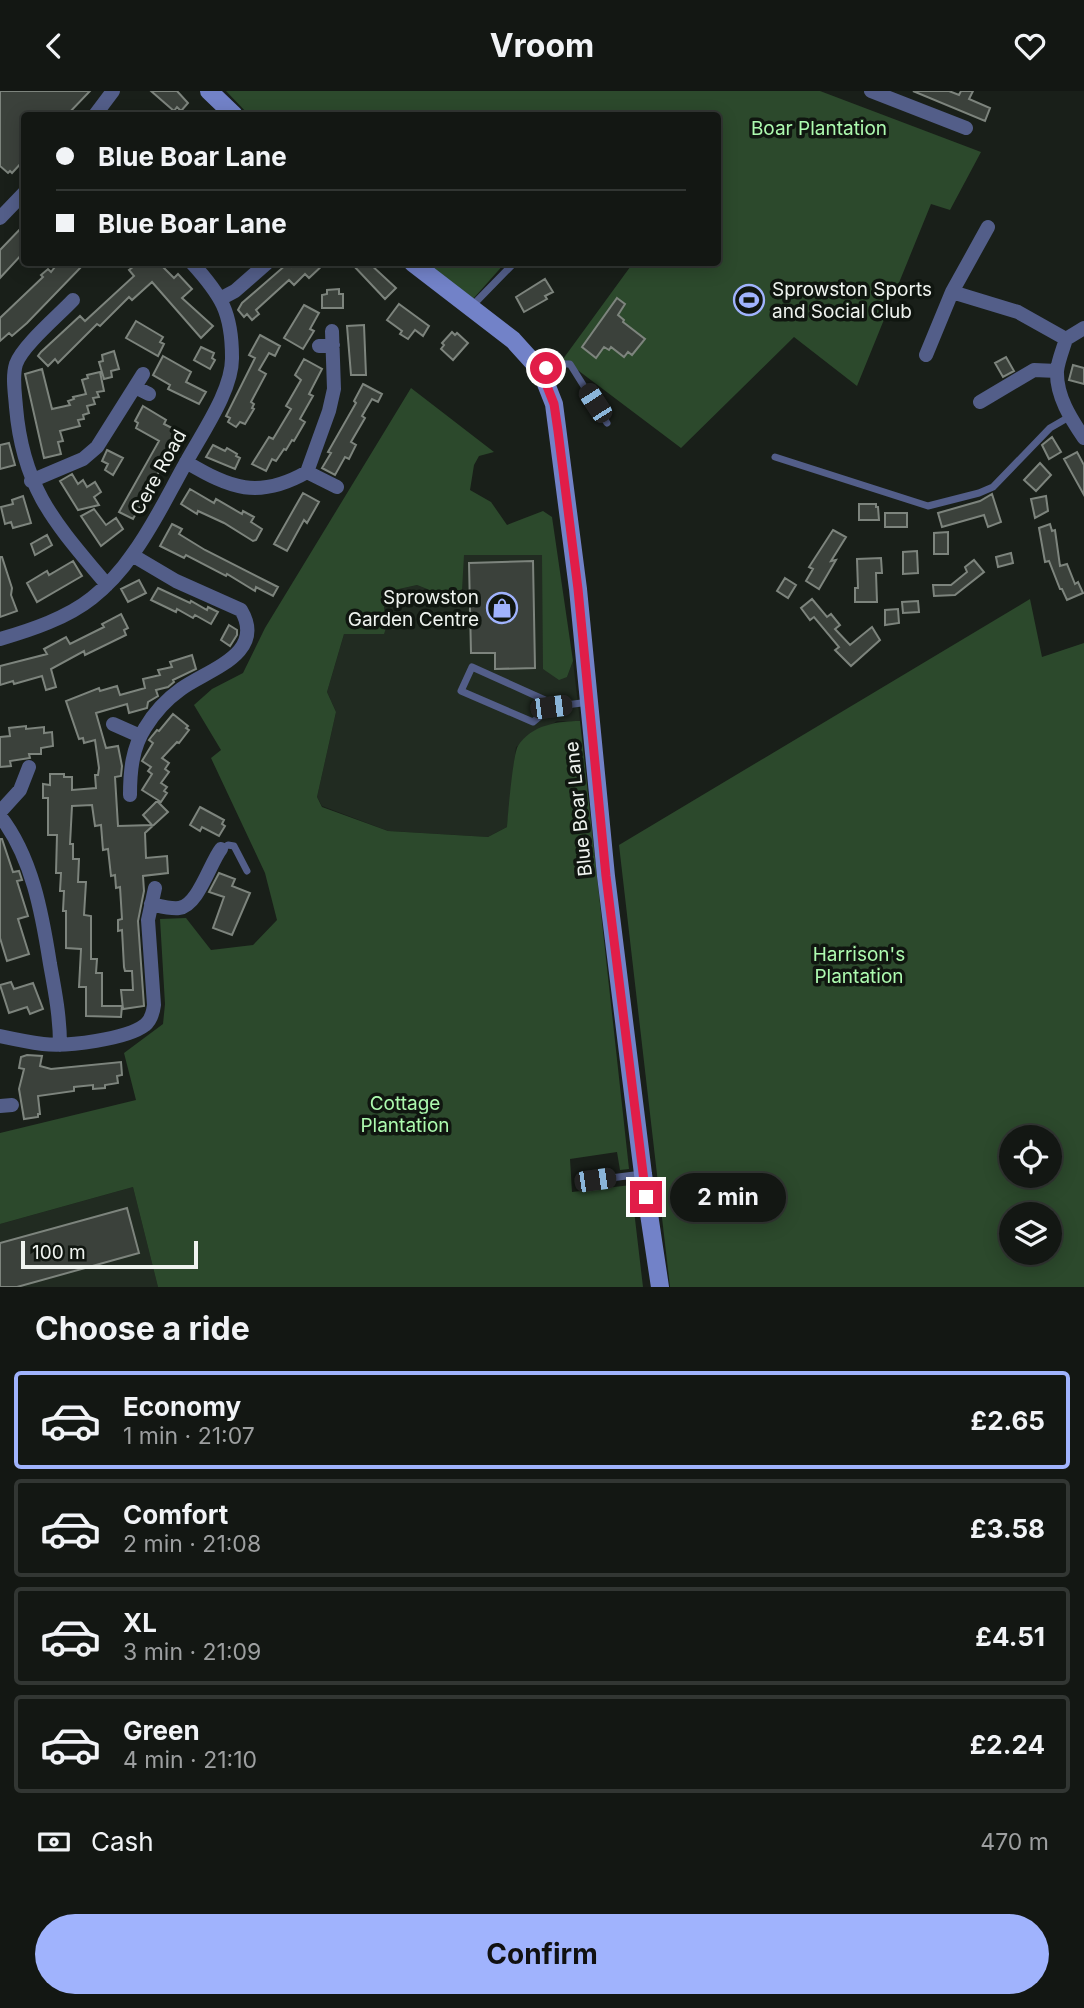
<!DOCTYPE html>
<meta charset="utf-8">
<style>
:root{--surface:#131713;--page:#1c201c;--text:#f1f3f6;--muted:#9d9fa0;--line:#323633;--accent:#a0b3fd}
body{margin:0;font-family:Inter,sans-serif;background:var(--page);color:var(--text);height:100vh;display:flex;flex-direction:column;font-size:26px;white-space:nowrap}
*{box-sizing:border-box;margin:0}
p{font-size:23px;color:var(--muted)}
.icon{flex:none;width:38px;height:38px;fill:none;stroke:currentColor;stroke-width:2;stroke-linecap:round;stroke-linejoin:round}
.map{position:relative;height:1196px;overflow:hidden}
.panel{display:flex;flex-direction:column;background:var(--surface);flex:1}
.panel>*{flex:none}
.top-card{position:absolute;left:21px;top:21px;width:700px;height:154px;border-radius:7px;box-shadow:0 4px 18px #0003,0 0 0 2px var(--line);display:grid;align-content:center;height:154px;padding:0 35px;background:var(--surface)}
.buttons{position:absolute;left:999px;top:1034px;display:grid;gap:14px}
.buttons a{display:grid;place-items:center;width:63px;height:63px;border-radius:50%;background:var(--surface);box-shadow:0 4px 18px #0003,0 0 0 2px var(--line);font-size:35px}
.scale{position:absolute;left:21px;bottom:18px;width:177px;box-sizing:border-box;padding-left:7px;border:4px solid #eff3ef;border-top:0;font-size:19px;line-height:24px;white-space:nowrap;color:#eff3ef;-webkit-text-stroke:5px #101610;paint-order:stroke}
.end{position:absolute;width:32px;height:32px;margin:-16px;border:9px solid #e11d48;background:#fff;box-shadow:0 0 0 4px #fff}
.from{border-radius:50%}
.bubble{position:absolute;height:49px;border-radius:24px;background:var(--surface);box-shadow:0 4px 18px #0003,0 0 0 2px var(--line);font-size:23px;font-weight:700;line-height:49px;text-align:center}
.car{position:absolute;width:21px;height:42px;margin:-21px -10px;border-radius:9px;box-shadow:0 0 5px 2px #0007;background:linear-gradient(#222 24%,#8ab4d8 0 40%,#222 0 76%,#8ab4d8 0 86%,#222 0)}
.top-card b{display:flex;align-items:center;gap:24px;height:66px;font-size:26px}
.top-card b+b{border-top:2px solid var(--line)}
.top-card i{width:18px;height:18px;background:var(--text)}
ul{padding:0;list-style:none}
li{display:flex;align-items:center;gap:21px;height:98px;margin:0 14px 10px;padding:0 21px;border:4px solid var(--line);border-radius:7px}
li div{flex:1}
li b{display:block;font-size:26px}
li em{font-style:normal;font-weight:700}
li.active{border-color:var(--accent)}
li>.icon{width:63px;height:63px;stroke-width:1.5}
h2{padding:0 35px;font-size:32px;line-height:84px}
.pay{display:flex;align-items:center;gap:18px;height:77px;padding:0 35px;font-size:26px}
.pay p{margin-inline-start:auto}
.action{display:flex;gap:14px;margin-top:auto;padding:14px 35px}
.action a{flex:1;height:80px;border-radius:42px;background:var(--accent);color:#111;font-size:28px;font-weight:700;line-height:80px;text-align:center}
header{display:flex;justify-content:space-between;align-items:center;height:91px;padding:0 35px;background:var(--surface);font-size:32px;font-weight:700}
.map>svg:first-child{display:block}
.built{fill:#212b21}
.green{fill:#2c492c;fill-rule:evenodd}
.building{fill:#3b413b;stroke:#7d847d;stroke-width:2}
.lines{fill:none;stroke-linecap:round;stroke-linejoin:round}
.lane{stroke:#535e89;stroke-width:7}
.street{stroke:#535e89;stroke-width:14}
.secondary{stroke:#7282c8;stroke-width:18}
.route{stroke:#e11d48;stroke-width:9}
.labels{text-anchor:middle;stroke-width:7;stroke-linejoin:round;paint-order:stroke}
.park-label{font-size:19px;fill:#adfaaf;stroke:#101610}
.poi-label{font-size:19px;fill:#eff3ef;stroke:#101610;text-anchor:start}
.street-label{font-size:19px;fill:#eff3ef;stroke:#101610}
</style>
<header><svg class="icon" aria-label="back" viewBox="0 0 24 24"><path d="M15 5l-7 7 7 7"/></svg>Vroom<svg class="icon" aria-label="heart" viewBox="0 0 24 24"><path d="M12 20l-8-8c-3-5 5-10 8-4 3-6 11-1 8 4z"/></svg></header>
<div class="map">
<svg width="1084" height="1196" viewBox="0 0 1084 1196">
<rect width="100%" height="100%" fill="#191f19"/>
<path class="built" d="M463,464H543V578L567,586L573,570L580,630H557L516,656L507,736L488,746L388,740L322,715L317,706L336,621L327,601L344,543L387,534L384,516L399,498L417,494L432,500Z
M133,1096L158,1196H0V1133Z"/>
<path class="green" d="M226,0H820L981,61L950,119L931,113L857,295L794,246L681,357L563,268L633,172H718V24H249Z
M422,172H505L473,208Z
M411,297L494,361L479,365L474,374L470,399L491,411L507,434L543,420L552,426L573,570L567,586L559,589L543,578L542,464H464L462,499L432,500L417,494L399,498L384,516L387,534L384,543H344L327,601L336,621L317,706L322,716L388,740L488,746L507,736C508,722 513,663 518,655C531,634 558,630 580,630L629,1078L620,1079L617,1061L570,1068L572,1101L631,1094L643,1196H158L133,1096L0,1133V1042L136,1009L124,962L163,933L165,913L160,828L186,827L211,859L253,854L277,829L265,782L211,667L221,659L194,614L212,598L243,582L265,537Z
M1030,508L1042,566L1084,552V1196H670L619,754ZM1012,1046H1050V1085H1012ZM1012,1124H1050V1162H1012Z"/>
<path class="building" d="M0,0H90L67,24H24V69L12,82L10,80L8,82L0,75Z
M151,0H177L188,12L181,20L177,16L174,20Z
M913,0H949L959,4L961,0H973L969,8L990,17L985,30Z
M24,134V161L0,187V159Z
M58,172H85L27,232L12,245L9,242L0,250V227L43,186L41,184L48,178L51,181Z
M129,172H159L174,187L178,183L192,198L182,207L213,235L201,247L152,191L132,209L129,206L100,235L97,233L58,272L55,268L48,275L38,265L41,261L80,225L85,230L134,185L129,179L133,176Z
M288,172L292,176L297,172H325L309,187L305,183L294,194L289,189L256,219L259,223L252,229L247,223L244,226L238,219L242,212Z
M351,172H369L396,197L385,208Z
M545,188L553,201L545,205L547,208L524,221L516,206Z
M339,198V203H343V217H322V204L327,203V199Z
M617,207L625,213L618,224L624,229L623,231L645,248L632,264L628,261L624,266L611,256L609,259L604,256L596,267L582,256Z
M399,213L429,235L423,245L415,239L408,248L400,243L402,240L387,229Z
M304,214L319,222L310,238L314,240L303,258L284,247Z
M136,230L163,246L160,251L164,253L158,265L126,247Z
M364,234L366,284H351L347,235Z
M452,241L455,244L457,242L468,252L453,269L441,258L444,254L442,252Z
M260,244L280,255L275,265L269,262L259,279L266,283L251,311L254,313L252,317L254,318L245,333L240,331L236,336L228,331L230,327L226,325L255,267L249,264Z
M201,256L214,262L212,267L215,269L210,278L194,269Z
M114,260L119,278L111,280L112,286L104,288L99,271L103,270L102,264Z
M163,265L191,281L186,291L206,301L199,313L168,298L170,294L153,284Z
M1006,266L1014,280L1003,286L995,272Z
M304,268L322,278L309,303L313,305L300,328L305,331L294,350L292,349L286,359L284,358L276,370L272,368L266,380L252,373L269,346L273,348L291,318L286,315L301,289L295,284Z
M1073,274L1084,277V293L1069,289Z
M42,278L52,318L70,314L68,310L74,308L73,306L86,303L82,289L88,287L87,284L100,281L104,300L97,301L99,306L93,307L95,313L87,315L89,322L83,324L84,328L78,329L80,335L60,340L63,350L58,351L61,363L44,367L25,283Z
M363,293L382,303L378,311L372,308L362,325L365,327L351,351L356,354L349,368L345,366L335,384L322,377L331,362L328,361L356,312L354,310Z
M143,315L166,329L164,333L184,343L178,355L175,358L172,357L133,428L119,421L159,350L136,337L138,332L135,330Z
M1052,346L1061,361L1049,368L1042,354Z
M9,352L15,374L0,378V354Z
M213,354L225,360L227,357L237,363L236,365L240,367L235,378L206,366Z
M107,359L123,367L113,384L105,379L108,373L102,370Z
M1077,361L1084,374V404L1064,368Z
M1040,372L1051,384L1036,400L1024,389Z
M72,383L78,393L83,389L87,396L95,391L101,401L94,406L99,414L78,419L60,390Z
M190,398L214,412L216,408L242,423L243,420L254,426L251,431L262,438L256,449L253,450L224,432L198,420L197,423L181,413Z
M303,402L319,411L307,432L304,429L287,460L274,453Z
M992,403L1001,431L988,436L984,424L942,436L938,422L980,410Z
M23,405L31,432L13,437L11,431L5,433L1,416L13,413L12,409Z
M1046,405L1048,420L1035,427L1031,408Z
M859,413H876V416H878L879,429H859Z
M94,418L106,434L116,427L123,438L101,455L81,425Z
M885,422H907V436H885Z
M172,433L182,438L179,443L205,459L278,496L273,505L256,496L255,500L227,483L226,485L186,464L184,467L160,455Z
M1050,433L1052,440L1055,439L1060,475L1067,473L1075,493L1078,491L1083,502L1067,509L1062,498H1060L1049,470L1045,471L1039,437Z
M833,439L846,446L831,470L836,469L819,498L806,490L813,478L809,476Z
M948,441V463H934V442Z
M47,444L52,454L35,464L31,453Z
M917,460L918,482L903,483V461Z
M1011,462L1013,472L998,476L996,466Z
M0,466H2L12,497L11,504L17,520L0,526Z
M881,467L882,482H876L877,511H855V497H858L857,468Z
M974,469L984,481L955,504L934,505L933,494H951L967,481L965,476Z
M73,470L82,485L37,511L27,492L47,480L49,484Z
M533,470L535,577L495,578V562H471L469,472Z
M785,487L796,494L788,507L777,500Z
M139,489L146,502L128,511L121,498Z
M158,497L190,512L191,510L207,519L208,516L218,521L211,533L195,524L193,527L177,518L176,521L151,509Z
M812,508L827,526L831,523L840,534L835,538L850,554L872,536L880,549L851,575L835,559L839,556L814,526L810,529L801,517Z
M918,510L919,521L903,522L902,511Z
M898,518L899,532L885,534V519Z
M121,523L128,537L124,539L126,544L85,564L84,560L51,578L56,596L46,599L42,585L14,593L13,590L0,594V575L47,563L44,558L66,546L70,553L104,536L102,533Z
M229,534L237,539V544L230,555L221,549Z
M192,564L196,578L173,589L174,591L168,596L156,599L158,605L148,611L147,617L129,622L127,613L96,622L106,657L118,655L122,675L121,685L115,686L118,735L152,734L143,724L157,710L168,721L145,742L146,767L167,765L168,782L143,785L144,800L138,830L144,915L123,918L121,899H133L132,880H125L124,876L122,839L118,840V829L122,828L120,796L116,797L115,784L111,785L108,758L103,759L101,734L95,735L92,714L72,715L70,753H73V768H79L78,791H86L84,824L91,825V868H97L96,882H102V915H122L121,926L86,925V896H79L81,858L66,857V820H63L64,800H60L61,782H56L57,744H48V707H43V693L50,694V683H64V686H72V699L96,697L95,684H98L99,677L95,649L84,652L83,647L79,648L66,610L99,597L100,600L117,595L120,604L145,597L143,588L160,584L158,579L172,576L170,571Z
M173,623L188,635L186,637L189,639L179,652L177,651L162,667L169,672L165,678L169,681L161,692L167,696L164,700L167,702L161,711L142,699L152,683L148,680L151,676L142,670L153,652L149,649L152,645L157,639L159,640Z
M26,635V638L44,636V642L52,641L53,655L41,657V663H29L30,667L10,670L11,675L0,676V646L10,645L9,637Z
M200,716L224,729L222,733L225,735L219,745L202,736L200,740L190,734Z
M0,748H2L13,781L19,780L22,789L17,790L28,825L18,828L29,863L7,870L0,847Z
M219,782L235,788L232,795L250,802L232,844L213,837L224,806L209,801Z
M11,891L14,898L33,892L43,918L30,923L27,916L9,922L0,894Z
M27,964L42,965L40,975L51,978L121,971L122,984L117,985L118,992L105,994V997L93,998V994L74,996V1000L38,1005L40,1023H38V1026L24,1028L19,998L24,978L19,977L21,966Z
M127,1117L139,1162L17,1196H0V1152Z"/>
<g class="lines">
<path class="lane" d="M274,172H277
M472,215L514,172
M541,280L559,273H570L607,332
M775,366L928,415L979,402L993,396L1050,337L1069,326
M551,616L545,609L472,576L461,600L533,631L551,616L589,611
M221,758L228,754L234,755L247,780
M595,1089L642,1083"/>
<path class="street" d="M871,0L966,37
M95,24L113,0
M0,127L24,102
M988,136L952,201L1018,221L1066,248
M220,208L235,200L267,172
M73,209C59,224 22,255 16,273C12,286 15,302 16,316C23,399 56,433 107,494
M1084,237L1066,248C1063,258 1058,270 1057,280C1056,305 1071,328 1084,347
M319,255L333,254
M926,264L952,201
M135,296L149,303
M980,311L1034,279L1057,280
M186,371C230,397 258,409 307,381L329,320L334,298L332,240
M307,381L337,396
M31,390L83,368L97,356L143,283
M0,548C31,539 67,527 92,507C107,495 121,480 132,464C152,437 167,406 183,377C199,346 233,300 232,266C232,221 221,204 192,172
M113,633L140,645
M130,704C130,681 132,657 145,637C154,622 167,608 181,598C207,579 267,563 241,519L176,490L132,464
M0,721L20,699L29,676
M0,725C32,766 42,822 50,873C55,900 60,926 60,954
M151,813C160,815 170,818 179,817C198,815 210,772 221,758
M0,945C14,948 29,951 43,953C67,956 127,948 145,934C151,929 153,922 154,914L148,829L155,797
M0,1015L12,1014"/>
<path class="secondary" d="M209,0L234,24
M413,172L513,249L541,280L554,313L578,498L606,785L643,1083L660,1196"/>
</g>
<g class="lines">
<path class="route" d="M546,277L541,280L554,313L558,340L578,498L606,785L646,1106"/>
</g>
<defs>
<g id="stadium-ring" transform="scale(1.575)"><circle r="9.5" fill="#101610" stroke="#a0b3fd" stroke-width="1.5"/><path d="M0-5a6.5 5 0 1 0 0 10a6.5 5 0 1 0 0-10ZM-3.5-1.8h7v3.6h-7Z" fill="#a0b3fd"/></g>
<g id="shop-ring" transform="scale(1.575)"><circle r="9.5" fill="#101610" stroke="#a0b3fd" stroke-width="1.5"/><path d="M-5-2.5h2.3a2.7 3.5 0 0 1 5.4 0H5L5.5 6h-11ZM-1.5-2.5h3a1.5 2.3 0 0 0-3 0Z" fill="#a0b3fd"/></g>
</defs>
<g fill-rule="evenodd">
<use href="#stadium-ring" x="749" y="209"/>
<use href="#shop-ring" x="502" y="517"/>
</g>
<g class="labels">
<g class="park-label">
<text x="819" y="44">Boar Plantation</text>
<text x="859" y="870">Harrison's<tspan x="859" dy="22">Plantation</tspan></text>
<text x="405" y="1019">Cottage<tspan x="405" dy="22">Plantation</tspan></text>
</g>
<g class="poi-label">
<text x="772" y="205">Sprowston Sports<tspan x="772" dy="22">and Social Club</tspan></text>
<text x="479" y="513" text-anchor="end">Sprowston<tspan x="479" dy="22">Garden Centre</tspan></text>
</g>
<g class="street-label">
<text transform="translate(158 381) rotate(-61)" y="7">Cere Road</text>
<text transform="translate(578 718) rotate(-96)" y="7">Blue Boar Lane</text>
</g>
</g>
</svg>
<div class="buttons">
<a><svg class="icon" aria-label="locate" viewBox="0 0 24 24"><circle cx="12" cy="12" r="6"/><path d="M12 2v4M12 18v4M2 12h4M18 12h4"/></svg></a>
<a><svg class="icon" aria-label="layers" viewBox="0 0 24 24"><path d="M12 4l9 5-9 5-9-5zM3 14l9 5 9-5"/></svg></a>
</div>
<div class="scale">100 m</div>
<i class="end from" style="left:546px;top:277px"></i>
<i class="end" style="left:646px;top:1106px"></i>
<div class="bubble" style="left:670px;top:1082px;width:116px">2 min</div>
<i class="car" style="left:595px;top:312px;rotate:327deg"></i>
<i class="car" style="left:551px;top:616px;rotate:83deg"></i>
<i class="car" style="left:595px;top:1089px;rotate:82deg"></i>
<div class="top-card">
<b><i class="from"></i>Blue Boar Lane</b>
<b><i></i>Blue Boar Lane</b>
</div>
</div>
<section class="panel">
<h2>Choose a ride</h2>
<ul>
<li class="active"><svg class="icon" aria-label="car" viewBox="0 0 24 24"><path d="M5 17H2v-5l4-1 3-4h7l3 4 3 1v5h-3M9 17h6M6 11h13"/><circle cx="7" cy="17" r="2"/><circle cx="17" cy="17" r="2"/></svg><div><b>Economy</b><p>1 min · 21:07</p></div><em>£2.65</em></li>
<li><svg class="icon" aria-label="car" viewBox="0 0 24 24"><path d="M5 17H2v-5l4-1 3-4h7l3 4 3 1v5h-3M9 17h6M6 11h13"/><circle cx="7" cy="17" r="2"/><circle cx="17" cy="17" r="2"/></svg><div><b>Comfort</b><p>2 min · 21:08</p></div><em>£3.58</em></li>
<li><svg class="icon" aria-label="car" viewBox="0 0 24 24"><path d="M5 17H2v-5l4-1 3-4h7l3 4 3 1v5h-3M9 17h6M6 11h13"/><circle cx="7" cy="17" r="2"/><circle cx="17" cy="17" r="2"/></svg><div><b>XL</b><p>3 min · 21:09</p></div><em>£4.51</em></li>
<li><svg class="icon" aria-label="car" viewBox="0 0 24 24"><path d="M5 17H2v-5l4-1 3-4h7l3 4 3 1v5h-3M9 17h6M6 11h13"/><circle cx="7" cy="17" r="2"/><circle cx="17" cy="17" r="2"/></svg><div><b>Green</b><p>4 min · 21:10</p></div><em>£2.24</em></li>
</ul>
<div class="pay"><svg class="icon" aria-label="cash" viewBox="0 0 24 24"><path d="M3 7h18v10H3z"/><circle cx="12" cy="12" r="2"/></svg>Cash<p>470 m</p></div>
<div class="action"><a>Confirm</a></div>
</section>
